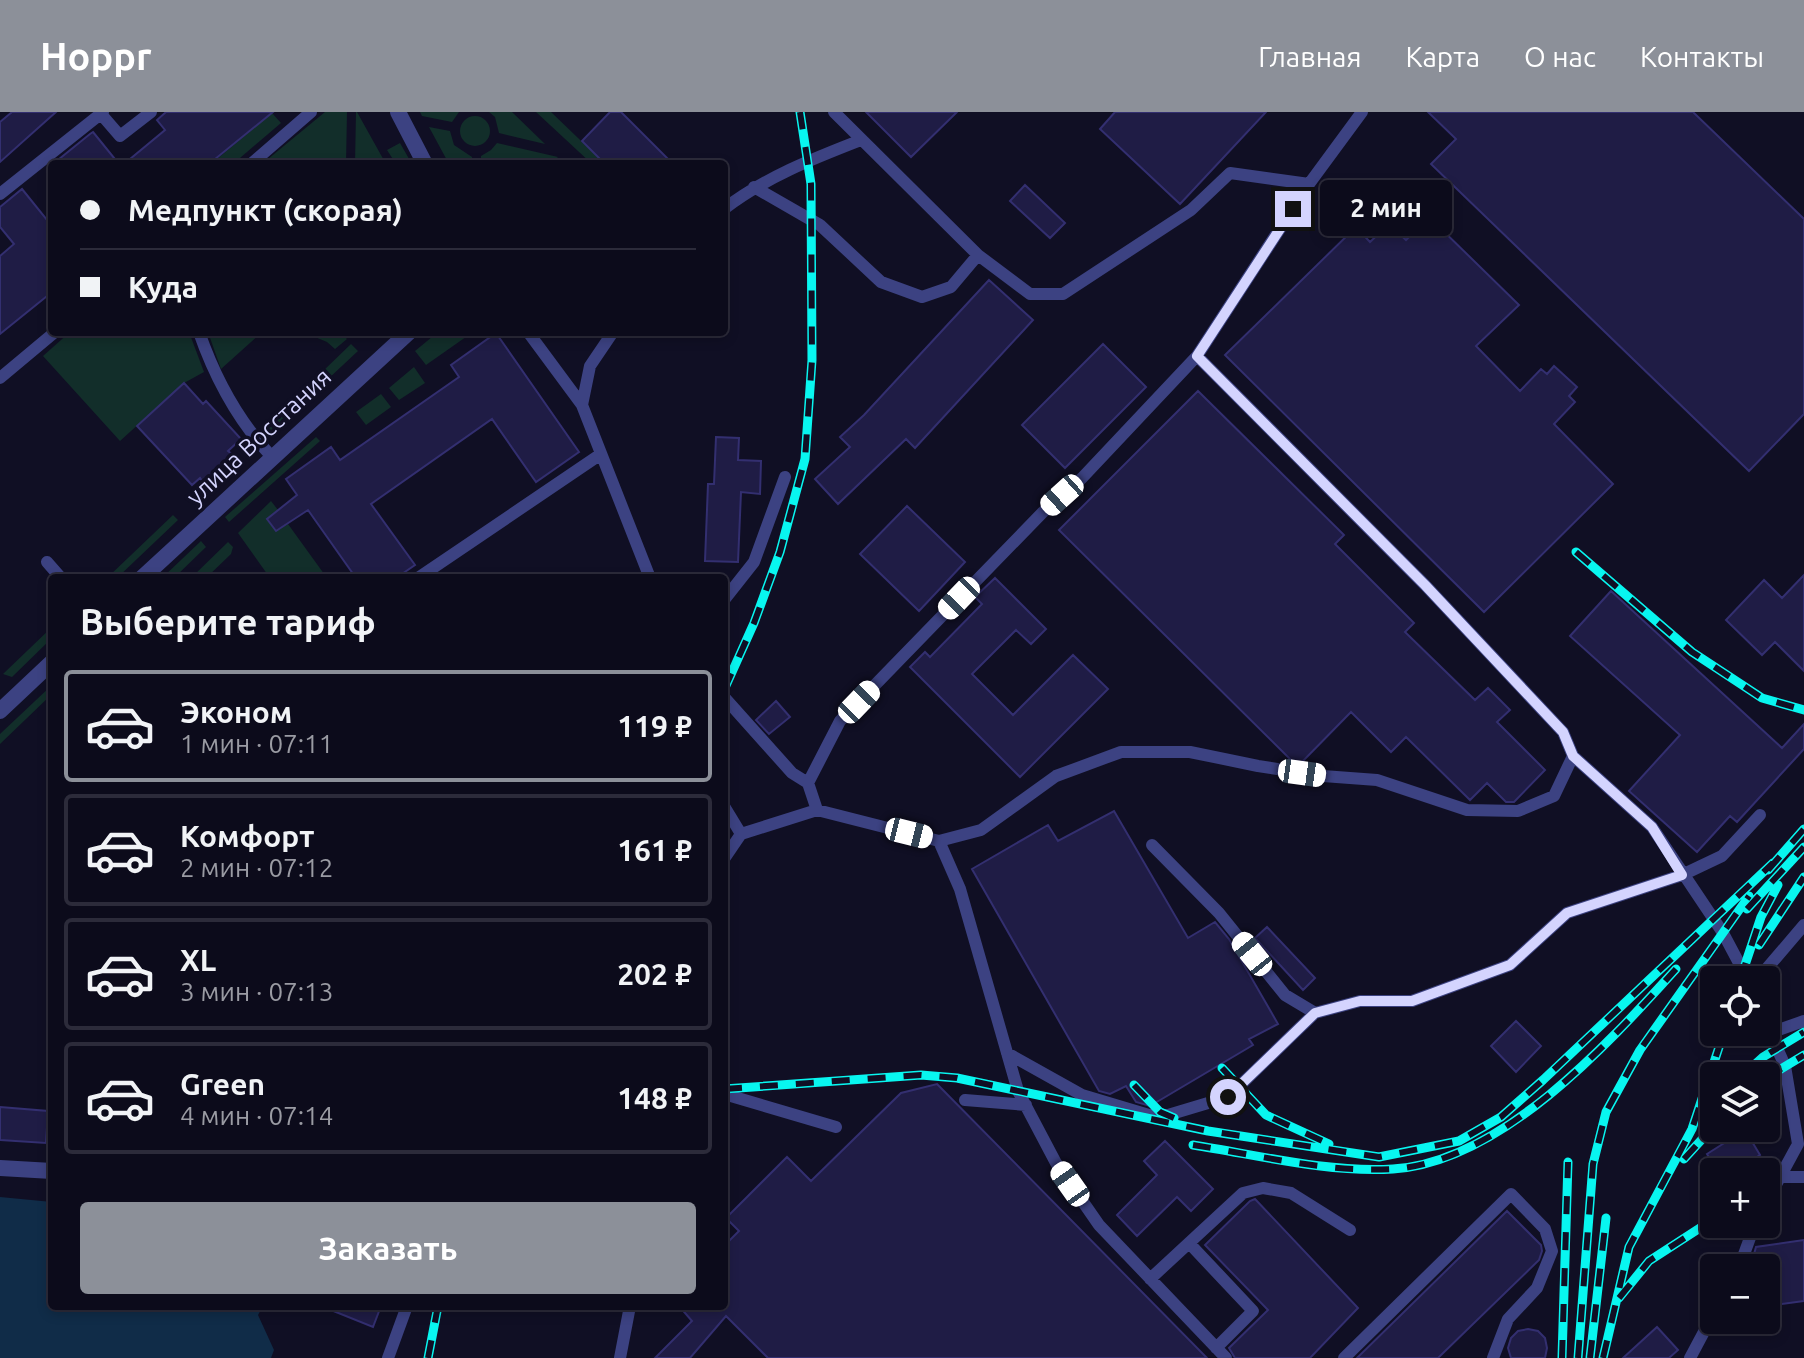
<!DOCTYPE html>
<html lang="ru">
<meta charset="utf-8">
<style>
:root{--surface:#0c0b1b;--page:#151424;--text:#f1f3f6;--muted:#9a9ba3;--line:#2c2b3a;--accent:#8c9099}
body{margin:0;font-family:Ubuntu,sans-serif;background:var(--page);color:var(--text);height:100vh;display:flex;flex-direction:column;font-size:30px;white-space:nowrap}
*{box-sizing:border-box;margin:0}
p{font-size:26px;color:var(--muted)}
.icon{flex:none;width:44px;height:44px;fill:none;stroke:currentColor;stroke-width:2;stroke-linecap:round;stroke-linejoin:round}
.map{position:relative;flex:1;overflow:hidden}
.details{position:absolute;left:48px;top:462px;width:680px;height:736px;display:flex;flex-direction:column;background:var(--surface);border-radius:8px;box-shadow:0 4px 12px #0003,0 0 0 2px var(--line)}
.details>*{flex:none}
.top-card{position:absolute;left:48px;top:48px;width:680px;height:176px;border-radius:8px;box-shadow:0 4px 12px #0003,0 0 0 2px var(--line);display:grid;align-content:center;height:176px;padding:0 32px;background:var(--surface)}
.tools{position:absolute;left:1700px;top:854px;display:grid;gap:16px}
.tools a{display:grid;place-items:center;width:80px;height:80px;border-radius:8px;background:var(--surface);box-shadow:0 4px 12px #0003,0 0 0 2px var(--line);font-size:40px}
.end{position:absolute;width:36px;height:36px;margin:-18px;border:10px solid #d4d4fe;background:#111;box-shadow:0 0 0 4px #111}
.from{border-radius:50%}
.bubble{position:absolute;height:56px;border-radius:8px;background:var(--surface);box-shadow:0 4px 12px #0003,0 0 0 2px var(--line);font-size:26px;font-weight:700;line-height:56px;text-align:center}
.car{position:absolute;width:24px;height:48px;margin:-24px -12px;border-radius:10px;box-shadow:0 0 6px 2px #0007;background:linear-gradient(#fff 24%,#345 0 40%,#fff 0 76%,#345 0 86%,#fff 0)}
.top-card b{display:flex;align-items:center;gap:28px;height:76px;font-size:30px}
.top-card b+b{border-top:2px solid var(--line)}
.top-card i{width:20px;height:20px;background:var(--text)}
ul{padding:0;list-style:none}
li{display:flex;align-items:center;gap:24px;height:112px;margin:0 16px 12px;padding:0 16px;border:4px solid var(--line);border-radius:8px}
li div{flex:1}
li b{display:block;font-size:30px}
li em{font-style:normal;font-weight:700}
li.on{border-color:var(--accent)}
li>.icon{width:72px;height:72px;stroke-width:1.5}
h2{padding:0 32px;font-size:36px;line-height:96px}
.cta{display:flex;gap:16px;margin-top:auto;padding:16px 32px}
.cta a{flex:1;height:92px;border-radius:8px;background:var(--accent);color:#fff;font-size:32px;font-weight:700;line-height:92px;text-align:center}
header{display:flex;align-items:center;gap:48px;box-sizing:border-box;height:112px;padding:0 40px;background:var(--accent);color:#fff}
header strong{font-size:38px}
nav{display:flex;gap:44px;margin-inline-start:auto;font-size:28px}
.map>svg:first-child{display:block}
.green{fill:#122e2a}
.water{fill:#102c48}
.building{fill:#1f1c45;stroke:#332f70;stroke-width:2}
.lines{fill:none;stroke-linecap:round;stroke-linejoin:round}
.service{stroke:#3c4282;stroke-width:12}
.minor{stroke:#3c4282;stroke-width:16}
.tertiary{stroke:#3c4282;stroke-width:16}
.rail-casing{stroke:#08f6f0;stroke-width:9}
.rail{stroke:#100f24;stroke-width:6;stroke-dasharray:18;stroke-linecap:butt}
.route{stroke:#d4d4fe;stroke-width:10}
.labels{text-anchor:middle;stroke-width:7;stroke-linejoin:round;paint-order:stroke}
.street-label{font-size:24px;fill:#d4d4fe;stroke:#100f24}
</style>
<header>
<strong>Hoppr</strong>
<nav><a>Главная</a><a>Карта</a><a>О нас</a><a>Контакты</a></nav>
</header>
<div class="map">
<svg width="1804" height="1246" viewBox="0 0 1804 1246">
<rect width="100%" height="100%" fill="#100f24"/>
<path class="green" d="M325,0H347L346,52H262Z
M356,0H357L386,52H355Z
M420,0H459L452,10L422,4Z
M489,0H512L545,32L499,21L495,5Z
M536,0H551L603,50L592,52Z
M272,1L281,11L233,52H211Z
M460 19a15 15 0 1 1 30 0a15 15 0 1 1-30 0Z
M429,15L450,19L454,33L472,45V52H449Z
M400,31L412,52H396L387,38Z
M497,31L558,45L550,52H481V44L491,38Z
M70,220H189L204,260L184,271L120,329L43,244Z
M208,220H262L221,257Z
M303,220H340L347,227L335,237L327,230Z
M438,220H473L426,253L415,239Z
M351,232L358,239L267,324L262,318Z
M414,255L425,271L399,288L389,276Z
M381,282L391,295L366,313L356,300Z
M316,325L320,329L229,410L225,405Z
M271,389L278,398L267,407L276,419L288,412L327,466H270L238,421Z
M173,403L178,408L117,466H107Z
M201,429L206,435L174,466H162Z
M228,430L233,435L231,442L206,466H191Z
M52,515V526L12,565L3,562Z
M52,573V582L0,632V622Z"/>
<path class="water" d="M0,1085L52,1090V1194H263L258,1203L274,1238L271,1246H0Z"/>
<path class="building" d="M12,0H56L0,50V10Z
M166,0H273L209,52H124L165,18L157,8Z
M610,0H621L673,52H605L582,29Z
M866,0H957L911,45Z
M1115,0H1266L1180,92L1100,17Z
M1428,0H1693L1804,107V302L1749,359L1431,52L1456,27Z
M93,20L119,52H53L90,22Z
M1025,73L1065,111L1050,126L1010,89Z
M22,77L52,114V180L0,222V144L14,132L0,115V95Z
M1429,105L1519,193L1476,234L1520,279L1541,257L1547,262L1554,254L1577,275L1569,284L1575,290L1554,312L1613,372L1484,500L1225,243L1356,115L1370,130L1389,112L1406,128Z
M989,168L1033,208L915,336L906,327L838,392L815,367L850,335L840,325L864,303Z
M496,221L579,340L536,370L492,307L371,392L415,453L396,466H356L308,398L276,419L267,407L297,383L286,367L331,335L340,348L459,265L451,253Z
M1103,232L1146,275L1065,356L1022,313Z
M184,271L203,292L206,289L241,327L228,339L233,343L203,370L200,366L192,373L137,314Z
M1198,279L1344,423L1335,432L1414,511L1405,520L1475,588L1488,576L1510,598L1497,610L1545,658L1514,690H1506L1487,671L1470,688L1406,625L1391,640L1351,600L1301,651L1293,650L1059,418Z
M716,325L739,326L738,348L761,349L760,382L741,380L738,450L705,449L708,372H714Z
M907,394L965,450L919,499L860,442Z
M1804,463V559L1775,530L1762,543L1726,508L1764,468L1782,486Z
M995,466L1046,517L1031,532L1016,518L972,562L1013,603L1073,543L1108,577L1020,665L910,555L925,540L930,545L982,492L975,485Z
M1611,479L1782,636L1804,612V637L1737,710L1730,704L1697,740L1629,679L1680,623L1570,524Z
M776,589L790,605L769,622L756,608Z
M1114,699L1188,826L1215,810L1229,827L1278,912L1249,927L1253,933L1150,994L1136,990L1126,974L1110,982L1099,979L972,757L1048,713L1058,729Z
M1267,815L1315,866L1303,878L1255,826Z
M1516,909L1541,934L1516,960L1491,934Z
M937,972L1207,1246H768L726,1204L690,1246H655L692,1209L679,1194H724V1134L739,1119L726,1106L787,1045L811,1069L901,981Z
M0,995L48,999L46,1031L0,1028Z
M1745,1018L1760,1043L1732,1060H1718L1707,1042Z
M1165,1029L1213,1077L1191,1099L1177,1085L1137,1124L1117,1103L1157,1063L1144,1049Z
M1255,1087L1358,1196L1310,1246H1235L1229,1236L1268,1198L1205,1133L1250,1089Z
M1507,1099L1541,1133L1542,1139L1539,1148L1438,1246H1357Z
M1804,1128V1189L1766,1194V1156H1756L1754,1142L1756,1135Z
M321,1194H381L373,1215Z
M1657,1215L1678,1238L1669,1246H1623Z
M1528,1217L1538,1219L1545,1226L1547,1236L1545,1246H1511L1508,1236L1511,1226L1518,1219Z"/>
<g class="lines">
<path class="service" d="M834,0L978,143L1030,182H1063L1191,98L1230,61L1309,72
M101,2L120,24L151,0
M251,52L311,0
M754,75L820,113L881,170L922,185L951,175L978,143
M0,82L103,0
M724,97C766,65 812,47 861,28
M199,220C215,266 238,309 272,345
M528,220L582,293L650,466
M1197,244L1425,473L1563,620L1573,644L1652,715L1723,821L1748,868
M0,266L55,220
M582,293L590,254L613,220
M47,450L61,466
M418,466L601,342
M724,488L754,450L785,365
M724,585L792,661L808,671L817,698L939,729L960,777L1018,979L1056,1051L1099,1113L1226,1246
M808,671L840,609L1043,400L1082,366L1197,244L1309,72L1362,0
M724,694L741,722L724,747
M741,722L817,698
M939,729L981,718L1056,664L1121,640H1190L1258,654L1323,664L1377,668L1467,698L1518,699L1554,684L1573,644
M1152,733L1219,801L1285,883L1315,901
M1757,868L1804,813
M1766,911L1785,954L1798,1032L1766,1091
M1770,921L1804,909
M1007,941L1082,983L1149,1003H1168L1228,985L1315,901L1360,889H1412L1510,853L1567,801L1682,763L1722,744L1760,703
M724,982L836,1015
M965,988L1026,993
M1780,1065H1804
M1189,1131L1253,1199L1216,1236
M1739,1156L1755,1112
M1150,1167L1243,1081L1263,1076L1291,1081L1350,1118
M388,1246L407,1194
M620,1246L630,1194
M1344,1246L1511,1082L1545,1117L1552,1139L1537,1176L1508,1207L1493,1246
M1690,1246L1714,1201"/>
<path class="minor" d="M0,1056L52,1059"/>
<path class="tertiary" d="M398,0L425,52
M142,466L409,220
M0,599L52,550"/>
<g class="rail-casing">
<path id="rail" d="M1576,440L1692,540L1762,586L1804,598
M724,578L754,511L780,440L805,347L812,248L811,72L800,0
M1768,758L1804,717
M1747,797L1804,735
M1759,833L1804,765
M1740,868L1761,805L1778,773
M1222,956L1266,1003L1329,1032
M1742,964L1763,945L1804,920
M1766,966L1804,943
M1134,973L1160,1000L1174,1006
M724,977L921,963L957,966L1208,1019L1379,1045L1459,1029L1501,1005L1543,968L1773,751
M1193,1033C1258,1043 1327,1061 1393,1057C1501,1050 1607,933 1676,857
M1684,1047L1714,1014
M1619,1186L1649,1149L1703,1114
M428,1246L438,1194
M1562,1246L1568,1050
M1578,1246L1593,1052L1606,1000L1640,938L1749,784
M1590,1246L1606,1106
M1603,1246L1629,1135L1692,1017L1724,920"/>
</g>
<use href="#rail" class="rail"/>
</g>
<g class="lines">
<path class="route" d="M1228,985L1315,901L1360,889H1412L1510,853L1567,801L1682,763L1652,715L1573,644L1563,620L1425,473L1197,244L1293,97"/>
</g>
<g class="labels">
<g class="street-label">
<text transform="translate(259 325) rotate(-43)" y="8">улица Восстания</text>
</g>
</g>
</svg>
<div class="tools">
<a><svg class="icon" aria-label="locate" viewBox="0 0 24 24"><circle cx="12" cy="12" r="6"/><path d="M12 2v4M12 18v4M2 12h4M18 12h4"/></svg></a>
<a><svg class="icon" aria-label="layers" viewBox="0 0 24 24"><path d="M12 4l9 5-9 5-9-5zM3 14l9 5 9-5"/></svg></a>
<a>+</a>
<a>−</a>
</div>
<i class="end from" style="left:1228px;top:985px"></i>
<i class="end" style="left:1293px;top:97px"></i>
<div class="bubble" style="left:1320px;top:68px;width:132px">2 мин</div>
<i class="car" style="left:1062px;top:383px;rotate:228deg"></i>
<i class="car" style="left:959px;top:486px;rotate:224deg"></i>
<i class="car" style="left:859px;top:590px;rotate:44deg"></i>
<i class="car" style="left:1302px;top:661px;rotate:98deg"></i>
<i class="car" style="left:909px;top:721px;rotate:104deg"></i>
<i class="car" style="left:1252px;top:842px;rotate:321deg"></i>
<i class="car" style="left:1070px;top:1072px;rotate:325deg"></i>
<div class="top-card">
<b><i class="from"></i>Медпункт (скорая)</b>
<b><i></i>Куда</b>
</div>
<section class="details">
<h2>Выберите тариф</h2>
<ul>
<li class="on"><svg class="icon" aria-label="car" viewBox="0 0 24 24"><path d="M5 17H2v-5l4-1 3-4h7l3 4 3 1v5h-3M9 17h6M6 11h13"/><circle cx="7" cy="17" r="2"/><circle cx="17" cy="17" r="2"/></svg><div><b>Эконом</b><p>1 мин · 07:11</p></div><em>119 ₽</em></li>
<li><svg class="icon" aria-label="car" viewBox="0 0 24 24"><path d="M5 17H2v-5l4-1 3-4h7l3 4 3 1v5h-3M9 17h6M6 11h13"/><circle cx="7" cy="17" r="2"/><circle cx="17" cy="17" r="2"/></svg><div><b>Комфорт</b><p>2 мин · 07:12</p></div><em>161 ₽</em></li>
<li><svg class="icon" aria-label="car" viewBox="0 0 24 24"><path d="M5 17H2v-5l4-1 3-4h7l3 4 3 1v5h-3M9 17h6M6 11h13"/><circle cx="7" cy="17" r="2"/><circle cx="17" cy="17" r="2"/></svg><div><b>XL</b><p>3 мин · 07:13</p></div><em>202 ₽</em></li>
<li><svg class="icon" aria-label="car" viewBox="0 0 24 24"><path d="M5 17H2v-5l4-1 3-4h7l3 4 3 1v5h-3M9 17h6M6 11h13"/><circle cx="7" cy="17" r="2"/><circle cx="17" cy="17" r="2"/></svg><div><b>Green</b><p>4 мин · 07:14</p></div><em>148 ₽</em></li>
</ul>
<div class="cta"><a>Заказать</a></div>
</section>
</div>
